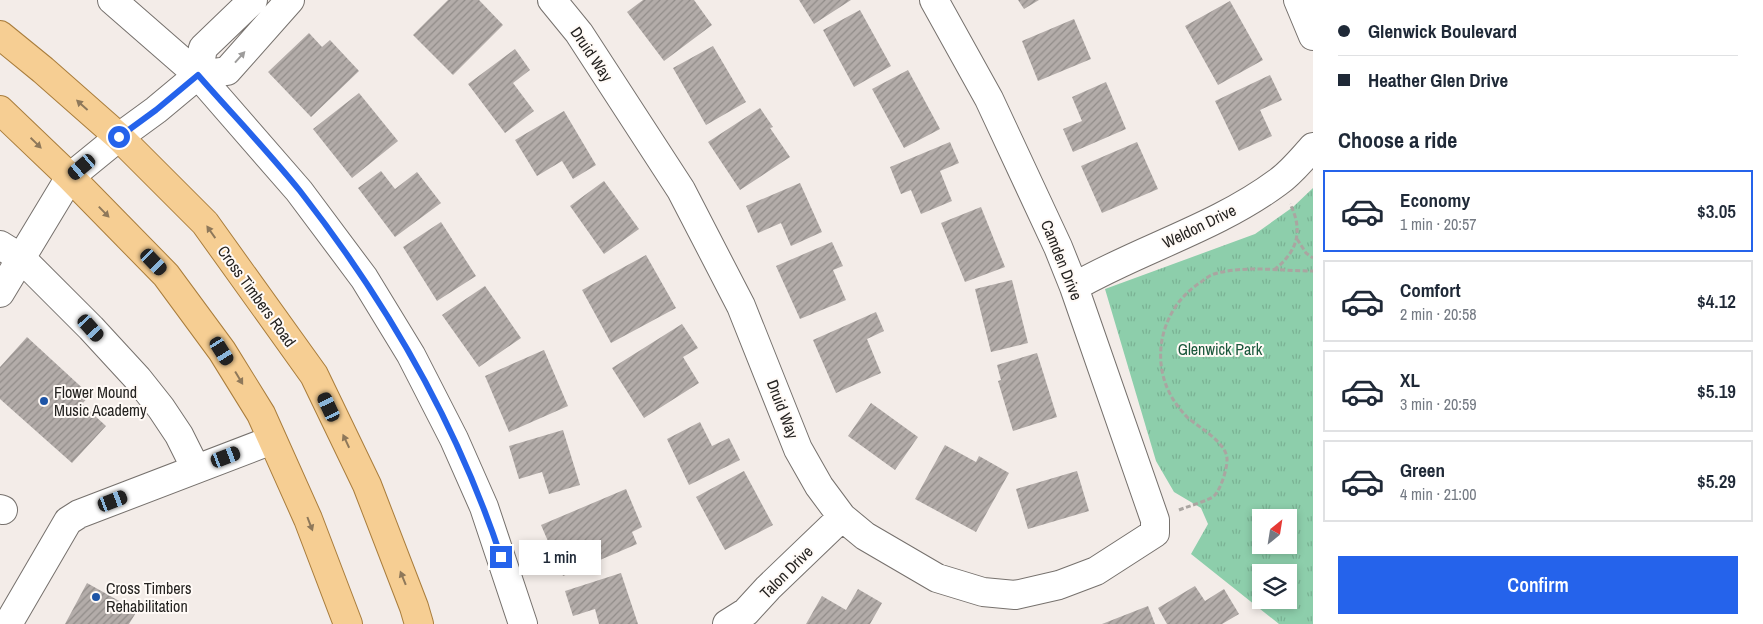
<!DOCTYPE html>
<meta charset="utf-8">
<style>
:root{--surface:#fff;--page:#f6f6f7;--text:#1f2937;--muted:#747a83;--line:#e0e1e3;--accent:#2563eb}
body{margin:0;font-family:"Archivo Narrow",sans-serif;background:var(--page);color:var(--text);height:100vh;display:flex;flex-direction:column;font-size:19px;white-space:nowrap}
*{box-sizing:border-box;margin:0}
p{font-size:16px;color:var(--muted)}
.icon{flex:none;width:28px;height:28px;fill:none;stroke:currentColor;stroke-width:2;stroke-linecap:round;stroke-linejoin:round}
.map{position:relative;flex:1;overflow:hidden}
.drawer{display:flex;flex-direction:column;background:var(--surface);width:450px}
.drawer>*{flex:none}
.hud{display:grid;align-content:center;height:110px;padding:0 25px;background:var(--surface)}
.needle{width:32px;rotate:30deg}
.fabs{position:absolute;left:1252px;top:509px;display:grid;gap:10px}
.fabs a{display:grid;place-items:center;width:45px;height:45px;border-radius:0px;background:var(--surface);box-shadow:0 2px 8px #0003;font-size:25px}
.end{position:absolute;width:22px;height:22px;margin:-11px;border:6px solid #2563eb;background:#fff;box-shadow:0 0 0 2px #fff}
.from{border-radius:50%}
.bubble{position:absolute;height:35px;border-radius:0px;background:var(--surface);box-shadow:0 2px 8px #0003;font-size:16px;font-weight:600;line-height:35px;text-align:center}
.car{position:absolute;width:15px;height:30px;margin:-15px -8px;border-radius:6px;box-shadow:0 0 4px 1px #0007;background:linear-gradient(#222 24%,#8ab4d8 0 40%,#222 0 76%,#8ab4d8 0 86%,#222 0)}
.hud b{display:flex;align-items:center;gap:18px;height:48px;font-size:19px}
.hud b+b{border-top:1px solid var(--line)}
.hud i{width:12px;height:12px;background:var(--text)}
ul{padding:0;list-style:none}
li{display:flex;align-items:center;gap:15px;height:82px;margin:0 10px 8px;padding:0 15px;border:2px solid var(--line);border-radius:0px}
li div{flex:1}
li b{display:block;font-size:19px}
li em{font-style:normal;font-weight:600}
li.selected{border-color:var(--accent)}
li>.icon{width:45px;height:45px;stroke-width:1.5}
h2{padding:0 25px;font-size:22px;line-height:60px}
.action{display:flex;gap:10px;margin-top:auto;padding:10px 25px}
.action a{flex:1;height:58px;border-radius:0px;background:var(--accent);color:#fff;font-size:20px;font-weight:600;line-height:58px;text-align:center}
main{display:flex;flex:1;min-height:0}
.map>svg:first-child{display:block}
.park{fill:url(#park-tufts);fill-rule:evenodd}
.building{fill:url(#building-hatch)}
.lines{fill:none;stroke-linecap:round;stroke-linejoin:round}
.minor-casing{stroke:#76716d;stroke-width:30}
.major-casing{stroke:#a97d3c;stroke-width:30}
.path{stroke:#aaa5a1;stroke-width:3;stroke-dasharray:5 2.5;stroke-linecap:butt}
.minor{stroke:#fff;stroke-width:28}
.major{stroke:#f6ce93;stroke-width:28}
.oneway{fill:#9d9c9b}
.oneway2{fill:#8e785a}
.route{stroke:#2563eb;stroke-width:6}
.poi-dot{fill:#1d54a6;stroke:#fffaf6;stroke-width:2}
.labels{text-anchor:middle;stroke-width:4;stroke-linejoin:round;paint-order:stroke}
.street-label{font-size:16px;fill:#252321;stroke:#fffaf6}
.park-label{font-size:16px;fill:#1a573b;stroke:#fffaf6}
.poi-label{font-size:16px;fill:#252321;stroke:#fffaf6;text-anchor:start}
</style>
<main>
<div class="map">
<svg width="1313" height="624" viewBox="0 0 1313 624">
<defs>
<pattern id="park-tufts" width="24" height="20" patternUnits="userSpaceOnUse" patternTransform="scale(1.25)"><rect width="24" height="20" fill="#8dceab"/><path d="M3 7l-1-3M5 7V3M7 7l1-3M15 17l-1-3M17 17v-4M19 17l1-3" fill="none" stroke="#7ab193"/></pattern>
<pattern id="building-hatch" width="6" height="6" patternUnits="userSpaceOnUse" patternTransform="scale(1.25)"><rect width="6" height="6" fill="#b3aca9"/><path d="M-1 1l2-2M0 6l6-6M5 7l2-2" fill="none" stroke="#918c89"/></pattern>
</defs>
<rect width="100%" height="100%" fill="#f3ece8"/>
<path class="park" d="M1313,188V624H1279L1191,554L1208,524L1201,508L1174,492L1156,461L1105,289L1255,234L1293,207ZM1261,518H1289V545H1261ZM1261,572H1289V600H1261Z"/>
<path class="building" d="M448,0H479L503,25L453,75L413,35Z
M643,0H694L712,25L664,61L627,12Z
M799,0H851L814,24Z
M1018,0H1039L1024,9Z
M1230,1L1263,60L1218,85L1185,26Z
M860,10L891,66L854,87L823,30Z
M1074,19L1091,59L1038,81L1022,41Z
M309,33L322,47L330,40L359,71L311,117L268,72Z
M713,46L746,102L706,125L673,68Z
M515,49L530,70L513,83L534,111L505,133L468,84Z
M908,70L940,129L904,148L872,89Z
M1270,75L1282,100L1260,110L1272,136L1239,151L1215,101Z
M1106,82L1126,129L1073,152L1063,129L1082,121L1072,97Z
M359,93L398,141L352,178L313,129Z
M760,108L773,127L770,128L790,157L740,190L708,142Z
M564,111L596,165L573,179L562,161L537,176L515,140Z
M950,142L959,163L940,171L952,201L921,214L911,190L901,194L890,167Z
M1137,142L1158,189L1102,213L1081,166Z
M381,171L395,189L417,172L441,203L395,237L358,188Z
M604,181L639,229L604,254L570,206Z
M800,183L822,232L791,246L781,223L758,233L746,206Z
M981,207L1005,267L965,282L941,223Z
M441,222L476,276L437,301L403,247Z
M832,242L843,266L833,270L846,300L800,319L776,266Z
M646,255L676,308L611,343L582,290Z
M1012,280L1028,343L991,352L975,289Z
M485,286L521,338L479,367L442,315Z
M876,312L884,331L867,339L881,373L836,393L813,340Z
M682,324L698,348L683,357L699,383L644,418L612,368Z
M27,337L90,395L82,404L106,426L72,463L0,399V367Z
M544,350L568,406L509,432L485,376Z
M1037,353L1057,417L1013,431L998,381L1001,380L997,365Z
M871,403L918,437L895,470L848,436Z
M700,422L712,446L729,438L740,460L689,485L667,439Z
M563,430L580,485L549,494L542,472L519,479L509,446Z
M945,445L976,462L979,456L1009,473L976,532L915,499Z
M744,471L773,525L725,550L696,497Z
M1077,471L1089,511L1028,529L1016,489Z
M626,489L642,527L632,532L637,544L563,576L541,525Z
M621,573L638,624H599L595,609L573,616L565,591Z
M87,583L137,611L129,624H65Z
M1195,586L1205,601L1224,589L1239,614L1222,624H1167L1158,608Z
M858,589L882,603L870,624H806L822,596L846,610Z
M1148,606L1155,624H1102Z"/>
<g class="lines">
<g class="minor-casing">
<path id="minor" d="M112,0L198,75L299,191L364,278L411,355L454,439L484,507L523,624
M552,0L579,33L681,190L741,306L798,449L819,486L842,517L865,536L937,578L983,592L1015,595L1059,585L1096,571L1155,533V520L1074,287L1058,247L989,99L934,0
M1298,0L1313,36
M198,75L203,48L253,0
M0,245L21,258L91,328L138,379L161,408L179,435L196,469
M1074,287C1140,249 1216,228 1278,182C1291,173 1302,159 1313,147
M0,293L70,177L119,137L156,110L198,75L227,71L290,0
M0,509L3,510
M8,624L68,521L79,514L272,440
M727,624L746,612L768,588L842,517"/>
</g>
<g class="major-casing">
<path id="major" d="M0,35L43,70L119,137L205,223L314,375L367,485L414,607L419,624
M0,110L70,177L166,275L222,351L261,414L308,519L348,624"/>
</g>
<path class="path" d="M1297,239L1306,253L1313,258
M1274,270C1297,252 1304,231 1290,204
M1179,510C1186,507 1210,500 1214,496C1221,489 1227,469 1227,460C1228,443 1198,427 1187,417C1183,413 1180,409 1177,405C1148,366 1159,311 1198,284C1203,281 1208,276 1214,274C1245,265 1281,271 1313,271"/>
<use href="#minor" class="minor"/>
<use href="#major" class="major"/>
</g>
<defs><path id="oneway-solid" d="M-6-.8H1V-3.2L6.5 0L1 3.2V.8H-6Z" transform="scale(1.25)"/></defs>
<use class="oneway" href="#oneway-solid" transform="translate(240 57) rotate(-48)"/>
<g class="oneway2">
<use href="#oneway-solid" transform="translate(82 105) rotate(-138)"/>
<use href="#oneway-solid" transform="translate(36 143) rotate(44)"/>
<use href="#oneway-solid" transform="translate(104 212) rotate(46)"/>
<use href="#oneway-solid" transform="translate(211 232) rotate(-125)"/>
<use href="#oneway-solid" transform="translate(239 378) rotate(59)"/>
<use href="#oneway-solid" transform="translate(346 441) rotate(-115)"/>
<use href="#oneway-solid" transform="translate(310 524) rotate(69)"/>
<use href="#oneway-solid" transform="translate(403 578) rotate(-112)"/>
</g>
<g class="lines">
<path class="route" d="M119,137L156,110L198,75C232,114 268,151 300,191C386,301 457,424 501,557"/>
</g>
<g class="poi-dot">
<circle cx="44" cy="401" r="5"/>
<circle cx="96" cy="597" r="5"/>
</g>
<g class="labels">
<g class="street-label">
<text transform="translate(592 54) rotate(56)" y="6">Druid Way</text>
<text transform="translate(1199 226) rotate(-26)" y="6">Weldon Drive</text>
<text transform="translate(1062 260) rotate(68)" y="6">Camden Drive</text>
<text transform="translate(257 296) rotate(54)" y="6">Cross Timbers Road</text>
<text transform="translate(783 409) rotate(69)" y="6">Druid Way</text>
<text transform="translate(786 572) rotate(-45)" y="6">Talon Drive</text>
</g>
<g class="park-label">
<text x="1220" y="355">Glenwick Park</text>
</g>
<g class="poi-label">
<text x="54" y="398">Flower Mound<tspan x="54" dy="18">Music Academy</tspan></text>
<text x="106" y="594">Cross Timbers<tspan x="106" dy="18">Rehabilitation</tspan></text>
</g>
</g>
</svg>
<div class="fabs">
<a><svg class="needle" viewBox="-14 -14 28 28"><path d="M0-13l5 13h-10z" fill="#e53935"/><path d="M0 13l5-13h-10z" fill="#747a83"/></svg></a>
<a><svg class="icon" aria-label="layers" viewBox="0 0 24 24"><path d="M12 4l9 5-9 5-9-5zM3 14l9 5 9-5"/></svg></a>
</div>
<i class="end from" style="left:119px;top:137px"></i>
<i class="end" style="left:501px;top:557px"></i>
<div class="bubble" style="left:519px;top:540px;width:82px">1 min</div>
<i class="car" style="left:82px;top:167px;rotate:230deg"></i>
<i class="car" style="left:154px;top:262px;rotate:136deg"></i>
<i class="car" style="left:91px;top:328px;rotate:138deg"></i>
<i class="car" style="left:222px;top:351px;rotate:148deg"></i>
<i class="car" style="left:329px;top:407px;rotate:335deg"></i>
<i class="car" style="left:226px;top:457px;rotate:69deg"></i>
<i class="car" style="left:113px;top:501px;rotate:69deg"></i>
</div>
<section class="drawer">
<div class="hud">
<b><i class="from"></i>Glenwick Boulevard</b>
<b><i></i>Heather Glen Drive</b>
</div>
<h2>Choose a ride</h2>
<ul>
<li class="selected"><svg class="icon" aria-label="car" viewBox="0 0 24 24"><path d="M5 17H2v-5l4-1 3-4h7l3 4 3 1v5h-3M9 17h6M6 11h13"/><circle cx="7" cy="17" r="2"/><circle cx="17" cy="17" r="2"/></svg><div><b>Economy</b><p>1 min · 20:57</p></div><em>$3.05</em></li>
<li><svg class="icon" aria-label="car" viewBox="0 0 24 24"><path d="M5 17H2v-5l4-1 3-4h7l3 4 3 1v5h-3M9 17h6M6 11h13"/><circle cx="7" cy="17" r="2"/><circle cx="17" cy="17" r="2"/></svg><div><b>Comfort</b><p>2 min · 20:58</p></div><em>$4.12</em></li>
<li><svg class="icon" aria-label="car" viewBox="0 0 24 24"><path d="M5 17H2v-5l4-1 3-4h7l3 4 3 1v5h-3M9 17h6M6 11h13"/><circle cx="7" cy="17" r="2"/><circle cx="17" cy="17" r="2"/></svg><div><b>XL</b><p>3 min · 20:59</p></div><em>$5.19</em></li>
<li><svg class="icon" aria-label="car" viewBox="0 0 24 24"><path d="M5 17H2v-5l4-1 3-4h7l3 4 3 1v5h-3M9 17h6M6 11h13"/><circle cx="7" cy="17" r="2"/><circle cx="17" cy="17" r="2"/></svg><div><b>Green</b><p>4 min · 21:00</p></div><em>$5.29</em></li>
</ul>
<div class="action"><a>Confirm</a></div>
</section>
</main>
